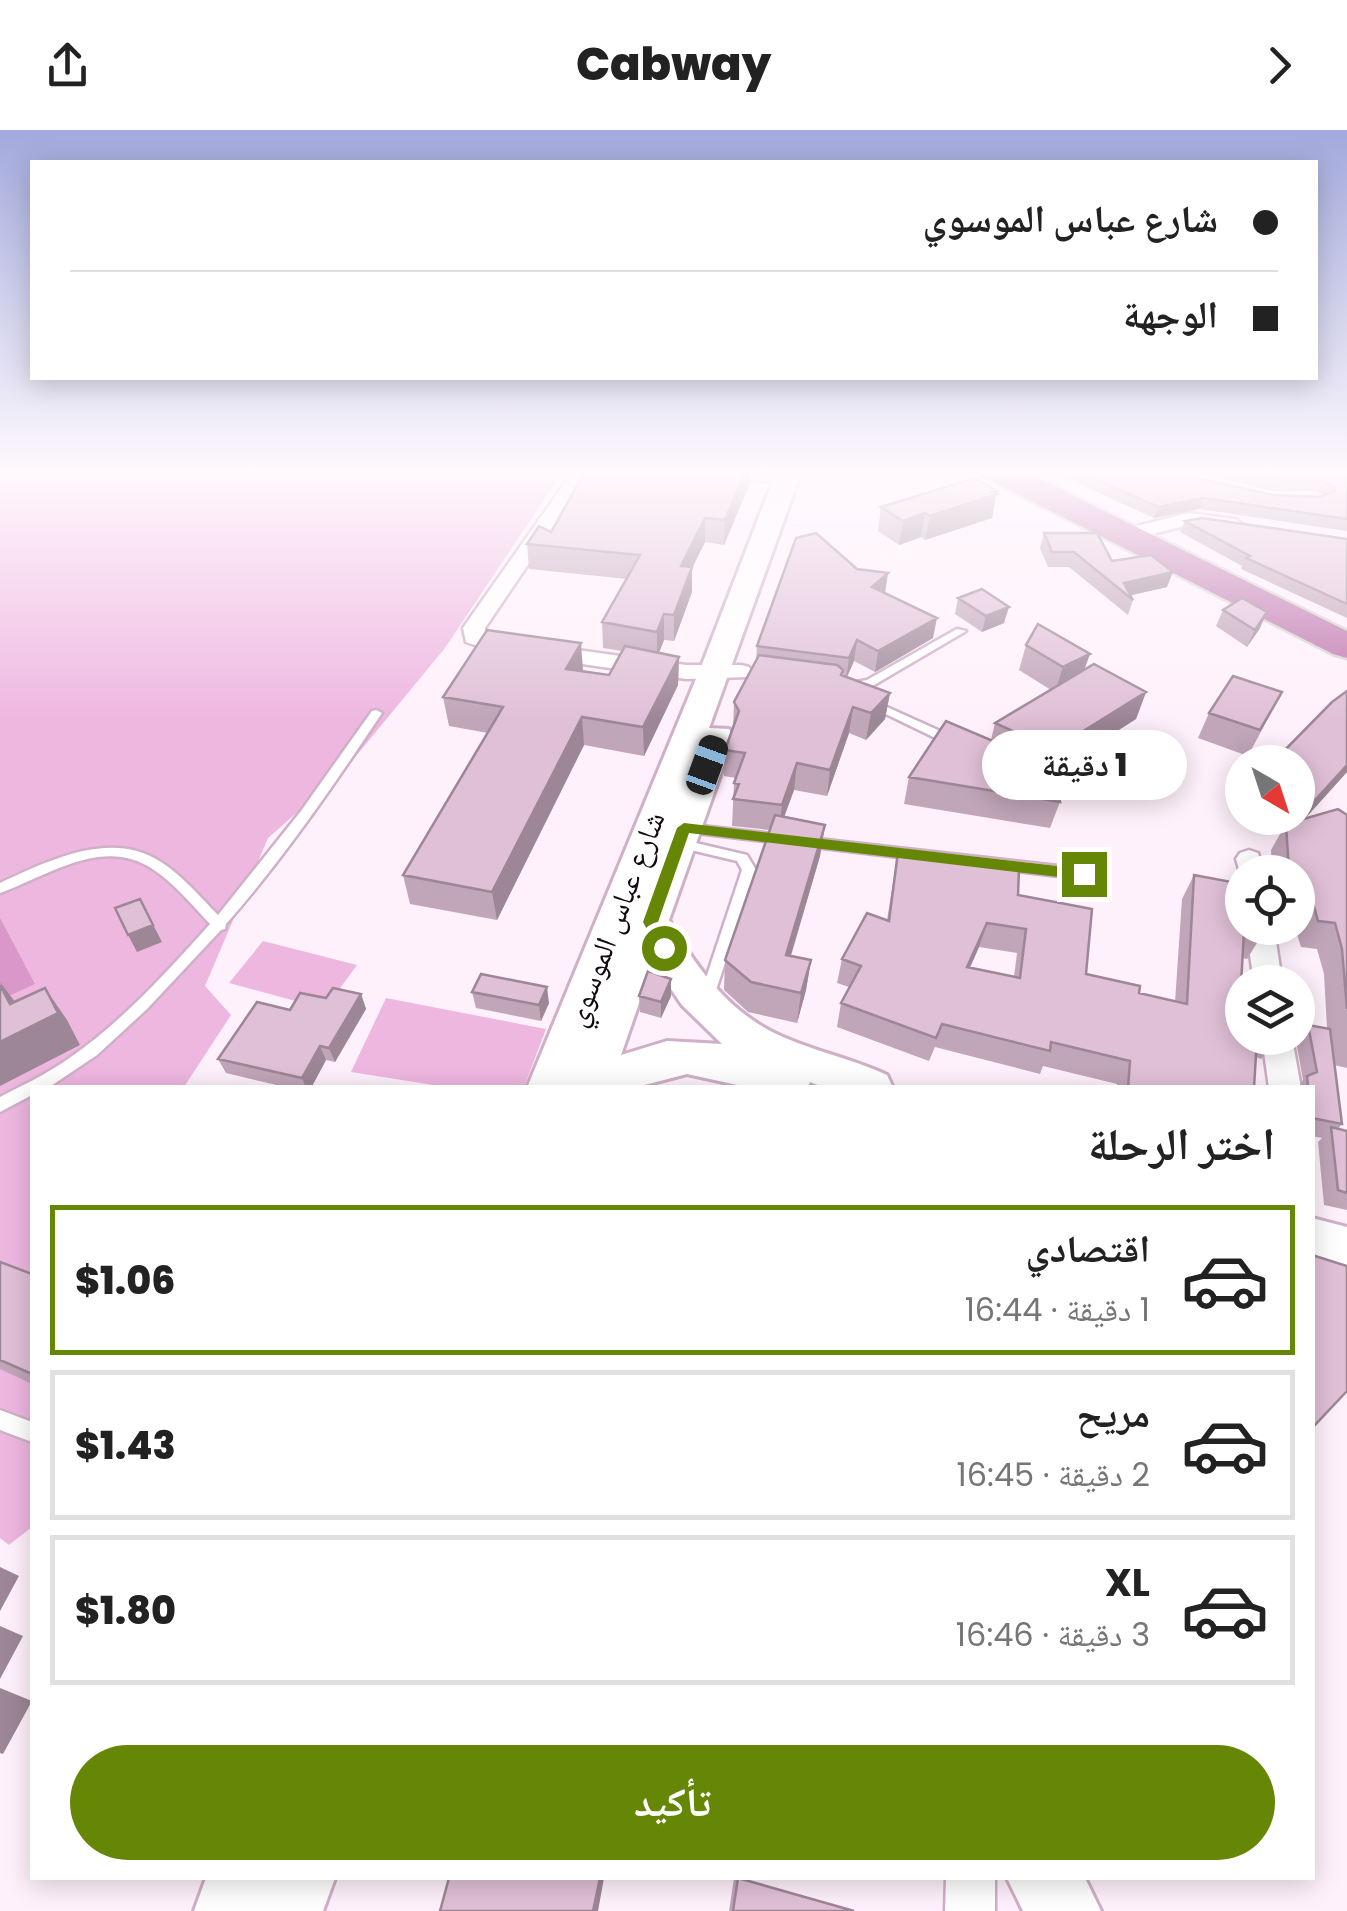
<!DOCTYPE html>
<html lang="ar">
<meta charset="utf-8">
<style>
:root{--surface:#fff;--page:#f2f2f2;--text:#222;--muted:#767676;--line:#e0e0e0;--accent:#658705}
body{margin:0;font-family:Poppins,"Noto Naskh Arabic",sans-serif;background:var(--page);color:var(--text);direction:rtl;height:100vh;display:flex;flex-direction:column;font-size:38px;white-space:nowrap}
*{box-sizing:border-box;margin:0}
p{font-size:32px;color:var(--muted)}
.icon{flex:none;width:55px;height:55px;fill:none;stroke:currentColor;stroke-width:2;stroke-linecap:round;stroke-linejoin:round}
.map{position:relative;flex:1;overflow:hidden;direction:ltr}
.side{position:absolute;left:30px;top:955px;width:1285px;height:795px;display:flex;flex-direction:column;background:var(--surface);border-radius:0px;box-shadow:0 5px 25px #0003;direction:rtl}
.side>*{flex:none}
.guide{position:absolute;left:30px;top:30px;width:1288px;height:220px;border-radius:0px;box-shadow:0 5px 25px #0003;direction:rtl;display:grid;align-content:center;height:220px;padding:0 40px;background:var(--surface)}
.needle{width:65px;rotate:141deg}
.fabs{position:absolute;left:1225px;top:615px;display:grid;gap:20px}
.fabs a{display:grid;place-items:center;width:90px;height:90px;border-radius:50%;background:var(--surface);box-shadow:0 5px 25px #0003;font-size:50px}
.end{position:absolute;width:45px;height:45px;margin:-22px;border:12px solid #658705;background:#fff;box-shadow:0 0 0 5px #fff}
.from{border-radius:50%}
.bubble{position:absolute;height:70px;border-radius:35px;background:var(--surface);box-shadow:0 5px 25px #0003;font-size:32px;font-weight:800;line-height:70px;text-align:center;direction:rtl}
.car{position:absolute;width:30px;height:60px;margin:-30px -15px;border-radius:12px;box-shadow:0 0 8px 2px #0007;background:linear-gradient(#222 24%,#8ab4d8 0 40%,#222 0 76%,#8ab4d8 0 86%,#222 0)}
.guide b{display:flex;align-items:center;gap:35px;height:95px;font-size:38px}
.guide b+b{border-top:2px solid var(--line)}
.guide i{width:25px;height:25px;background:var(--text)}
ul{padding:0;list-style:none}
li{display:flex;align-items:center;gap:30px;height:150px;margin:0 20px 15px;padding:0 20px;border:5px solid var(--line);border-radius:0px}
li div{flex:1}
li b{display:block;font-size:38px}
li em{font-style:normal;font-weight:800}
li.current{border-color:var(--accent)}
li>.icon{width:90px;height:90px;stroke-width:1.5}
h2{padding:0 40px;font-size:45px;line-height:120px}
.cta{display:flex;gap:20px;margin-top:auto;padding:20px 40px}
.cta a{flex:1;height:115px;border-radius:60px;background:var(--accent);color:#fff;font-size:40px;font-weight:800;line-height:115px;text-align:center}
header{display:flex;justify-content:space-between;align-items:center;height:130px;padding:0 40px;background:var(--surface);font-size:45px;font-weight:800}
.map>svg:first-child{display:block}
.green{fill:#eeb7e0}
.water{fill:#d998c9}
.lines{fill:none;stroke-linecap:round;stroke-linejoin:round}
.lane-casing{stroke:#cfb0c7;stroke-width:5}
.street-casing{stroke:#cfb0c7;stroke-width:5}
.secondary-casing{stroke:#cfb0c7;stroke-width:6}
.highway-casing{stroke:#d5d3d4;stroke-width:5}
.lane{fill:#fff;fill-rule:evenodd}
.street{fill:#fff;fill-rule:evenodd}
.secondary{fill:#fff;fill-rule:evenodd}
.highway{fill:#bf77ae;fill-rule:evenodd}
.wall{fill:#c1a5b9;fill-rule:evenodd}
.shaded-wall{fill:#9d8696}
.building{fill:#e0c0d7;stroke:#9d8696;stroke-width:2.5;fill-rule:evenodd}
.route{fill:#658705}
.labels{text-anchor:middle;stroke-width:8;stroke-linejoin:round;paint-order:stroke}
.street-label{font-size:30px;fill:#130911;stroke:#fff}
</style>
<header><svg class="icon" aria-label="forward" viewBox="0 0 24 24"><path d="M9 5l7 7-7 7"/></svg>Cabway<svg class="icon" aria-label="share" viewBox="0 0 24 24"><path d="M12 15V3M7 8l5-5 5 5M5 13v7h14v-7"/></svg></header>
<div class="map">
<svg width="1347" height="1781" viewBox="0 0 1347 1781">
<rect width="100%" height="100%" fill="#fff1fb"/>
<path class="green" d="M0,340H541L557,350L445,518L342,643L268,708L205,856L231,885L184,957L32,958V1397L9,1415L0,1408Z
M263,811L357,835L325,879L229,853Z
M386,868L546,899L524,957H446L351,942Z"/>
<path class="water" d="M0,788L35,854L0,870Z"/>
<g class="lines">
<g class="lane-casing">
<path id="lane" d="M957,499L966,501L874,555L849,559L843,556L845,554L867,550Z
M869,569L960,610L962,613L960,616H952L865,574V570Z
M376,580L382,583C333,656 284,728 226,794L225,799L221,800L147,879L97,925L48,958H32V965L0,982V967C23,955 47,944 68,929C122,892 167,842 210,794C192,775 175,754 154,740C104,705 48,746 0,763V753C48,731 111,699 161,732C183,746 200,767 218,785L301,681L372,581Z
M684,694L1084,739L1091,744L1084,749L679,701L678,698L679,695Z
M679,709L747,725L756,740L713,869L706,875L699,869L742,740L737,731L674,716L672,713L674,710Z
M0,1280L32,1292V1312L0,1300Z"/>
</g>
<g class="street-casing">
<path id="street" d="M574,340H592L485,498V504L497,509L686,535H741L749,537L752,542L749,547L686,549L492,521L466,512L463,498Z
M722,340H783L797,346C783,356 736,350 722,340Z
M1189,383L1235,389L1244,395L1235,401L1189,395L1144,406L1135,400L1137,396Z
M1249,720L1258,723L1264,742H1242V749L1236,729L1240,723Z
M1246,798H1274L1282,852H1254Z
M1262,908H1292L1301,958H1269Z
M946,1748H995V1781H945Z"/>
</g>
<g class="secondary-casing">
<path id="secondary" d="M777,340H802L709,598L729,599L734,606L669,790C696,838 731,885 783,907C817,922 853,929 887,945L893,958H825L810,952L807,958H751L687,944L633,958H527L703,532ZM653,833L682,875L722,914L667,911L621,925Z
M1312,1088L1347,1097V1143L1312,1133Z
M206,1748H335L323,1781H194Z
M1007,1748H1085L1101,1781H1023Z"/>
</g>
<g class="highway-casing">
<path id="highway" d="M979,340H1021L1347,501V528L1333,524L984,347Z"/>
</g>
<use href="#lane" class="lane"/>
<use href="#street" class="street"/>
<use href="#secondary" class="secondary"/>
<use href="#highway" class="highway"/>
</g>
<path class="wall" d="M746,340H751L750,353L724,415L705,412L692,438V462L674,511L664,510L659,523L679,527L678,555L644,626L584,615L497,790L410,774L403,745L488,603L449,596L443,567L583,542L609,545L622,521L603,518L602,492L627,449L529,439L527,414L551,402Z
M862,340H922V344H861Z
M1048,340H1179L1192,347L1273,365L1319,367L1324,365L1315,361H1273L1186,340H1347V401L1199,379L1154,388Z
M997,361L992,388L925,410L921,407L899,415L878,401L881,377Z
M1185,391L1347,409V488L1241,439L1242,436L1180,402Z
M1044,403L1112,431L1167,457L1130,465L1133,470L1128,485L1069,437H1048L1040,418Z
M857,439L885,463L933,508L875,542L854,531L847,547L890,563L885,589L866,610L849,603L827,666L794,660L784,687L825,695L820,726L791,826L811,830L806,860L797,893L748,882L724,860L725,830L770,700L732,696L734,653L736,648L724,646L725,620L733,598L734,572L756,530L757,516Z
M958,468L1004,493L982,502L955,484Z
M1223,480L1260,498L1247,517L1216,496Z
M1026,515L1084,540L1146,562L1136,589L1053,642L1060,672L1050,698L904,674L909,647L991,610L995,593L1051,560L1019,540Z
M1347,561V642L1305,688L1347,685V938L1334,935L1342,994L1338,999L1347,1001V1080L1324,1075L1318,1012L1322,1008L1312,1006V958H1298L1303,950L1296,911L1308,895L1327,898L1324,844L1317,819L1301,817L1295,798H1298V742H1272L1271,720L1284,697L1264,688H1298V632Z
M1282,562L1248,626L1198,608L1209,583Z
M898,722L1018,765L1086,844L1139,863L1175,872L1182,769L1194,745L1262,805L1247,829L1242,828L1241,854L1242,908H1276L1261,929L1256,927L1254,958H1117V954L1043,936L1040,944L935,917L929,931L837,897L841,873L849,857L837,853L842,829L887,790ZM979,817L1017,823L1014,847L970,838Z
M472,862L549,873L541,891L476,878Z
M361,864L366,879L335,932L326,930L311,958H289L226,943L218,929L290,880L326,868Z
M639,866H671L661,888L640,882Z
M0,1132L32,1144V1254L0,1239Z
M734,1748H738L854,1781H729Z"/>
<path class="shaded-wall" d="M746,340H751L750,353L724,415L725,390Z
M997,361L992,388L925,410L930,386Z
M1203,368L1199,379L1154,388L1158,377Z
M925,383L921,407L899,415L903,391Z
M705,388V412L692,438V462L674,511V485L681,436Z
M1173,442L1167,457L1128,466L1124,453Z
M888,443L885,464L872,457Z
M1009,477L1004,493L982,502L986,486Z
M1267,482L1260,498L1247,517L1255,500Z
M664,484V510L657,527V502Z
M937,488L933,508L875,542L878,521Z
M857,510L854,531L846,549L849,528Z
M581,513L583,541L566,539Z
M1090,524L1081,549L1055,562L1063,537Z
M679,527L678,555L644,626L643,597Z
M1146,562L1136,589L1040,650L1048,623Z
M890,563L885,589L866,610L871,583Z
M853,577L849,603L827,666L830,640Z
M582,587L584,615L497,790L492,762Z
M797,633L794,660L779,701L782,675Z
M1347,635V642L1294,701L1306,680Z
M825,695L820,726L782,855L786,825Z
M140,769L162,812L137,822L128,805Z
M987,793L979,817L959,861L967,837Z
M811,830L806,860L797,893L801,863Z
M671,849V866L661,888V872Z
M0,852L19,877L45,858L67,890L80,915L0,956V912L10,874Z
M547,857L549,873L541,891L539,875Z
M361,864L366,879L335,932L329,918Z
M320,916L326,930L311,958H306L302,948Z
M0,1437L19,1446L0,1481Z
M0,1496L23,1506L0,1549Z
M0,1558L32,1571L3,1624L0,1623Z
M600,1748H604L598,1781H593Z"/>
<path class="building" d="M586,340H746L725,390L705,388L681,436L692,437L674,485L664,484L657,502L602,492L640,425L527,414L539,396L551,402Z
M1075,340H1179L1192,347L1273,365L1319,367L1335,361L1333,356L1320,350H1278L1236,340H1347V389L1203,368L1158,377Z
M975,348L997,361L993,362L997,364L930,386L925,383L903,391L881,377Z
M1202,388L1347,409V474L1246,428L1250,426L1185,391Z
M816,403L857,439L888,443L872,457L937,488L878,521L857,510L849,528L757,516L796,408Z
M1044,403H1097L1112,431L1151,425L1173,442L1124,453L1133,470L1074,422H1052Z
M982,459L1009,477L986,486L958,468Z
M1242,468L1267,482L1255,500L1223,480Z
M1038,494L1090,524L1063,537L1026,515Z
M487,500L581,513L566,539L609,545L625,516L679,527L643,597L582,587L492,762L403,745L503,577L443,567Z
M759,525L837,535L843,540L841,545L890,563L871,583L853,577L830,640L797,633L782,675L733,669L739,654L734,653L745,623L725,620L739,581L734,572Z
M1094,534L1146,562L1048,623L1060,672L909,647L946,591L1026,625H1035L1039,621L1037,612L995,593Z
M1233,546L1282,562L1260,600L1209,583Z
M1347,561V635L1306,680L1298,676V632H1273L1332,572Z
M1338,679L1347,685V879L1342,819L1335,793L1318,791L1311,766H1298V742H1289L1286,694Z
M775,685L825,695L786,825L811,830L801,863L751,852L725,830Z
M898,722L1019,739L1018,765L1092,779L1086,844L1140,856L1139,863L1187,874L1194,745L1242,754V798H1260L1262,805L1244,802L1241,854H1242V908H1257L1254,958H1128L1130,931L1051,912L1050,921L942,894L936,908L841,873L861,836L842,829L867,783L889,791ZM987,793L1026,799L1020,848L967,837Z
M140,769L153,795L128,805L115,778Z
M648,841L671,849L661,872L639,866Z
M481,844L547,857L539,875L472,862Z
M0,855L10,874L45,858L58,883L0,912Z
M333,858L361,864L329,918L320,916L302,948L218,929L257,872L290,880L300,863L326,868Z
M1308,895L1330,899L1342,994L1312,988V958H1308L1307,946L1317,942Z
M1331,997L1347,1001V1063L1338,1060Z
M1312,1125L1347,1136V1261L1312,1298Z
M0,1132L32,1144V1244L0,1230Z
M449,1748H600L593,1781H440Z
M738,1748L854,1781H733Z"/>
<linearGradient id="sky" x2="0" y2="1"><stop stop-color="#a2a9dc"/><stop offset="0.58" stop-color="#fff9fd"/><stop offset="1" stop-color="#fff9fd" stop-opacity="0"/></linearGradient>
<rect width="1347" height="590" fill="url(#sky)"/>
<path class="route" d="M684,693L1084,739L1092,744L1084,750L689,703L658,792L672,818L664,824L659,822L643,792L677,698Z"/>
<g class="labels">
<g class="street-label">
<text transform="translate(615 789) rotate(-69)" y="10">شارع عباس الموسوي</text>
</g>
</g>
</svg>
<div class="fabs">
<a><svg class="needle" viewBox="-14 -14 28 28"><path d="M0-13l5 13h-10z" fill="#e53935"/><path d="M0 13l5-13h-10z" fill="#767676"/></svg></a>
<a><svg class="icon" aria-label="locate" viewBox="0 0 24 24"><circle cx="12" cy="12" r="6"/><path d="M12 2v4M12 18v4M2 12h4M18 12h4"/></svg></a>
<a><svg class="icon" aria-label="layers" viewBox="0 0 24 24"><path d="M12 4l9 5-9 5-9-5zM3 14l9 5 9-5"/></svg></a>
</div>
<i class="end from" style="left:664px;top:818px"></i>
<i class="end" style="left:1084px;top:744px"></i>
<div class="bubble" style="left:982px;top:600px;width:205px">1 دقيقة</div>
<i class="car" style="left:707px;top:635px;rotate:20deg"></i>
<div class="guide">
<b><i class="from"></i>شارع عباس الموسوي</b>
<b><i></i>الوجهة</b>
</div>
<section class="side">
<h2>اختر الرحلة</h2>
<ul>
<li class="current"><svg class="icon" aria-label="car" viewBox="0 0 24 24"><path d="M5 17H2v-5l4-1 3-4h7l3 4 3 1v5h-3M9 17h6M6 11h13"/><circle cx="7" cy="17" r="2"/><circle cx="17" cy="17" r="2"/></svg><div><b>اقتصادي</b><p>1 دقيقة · 16:44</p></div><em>$1.06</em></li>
<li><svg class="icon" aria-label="car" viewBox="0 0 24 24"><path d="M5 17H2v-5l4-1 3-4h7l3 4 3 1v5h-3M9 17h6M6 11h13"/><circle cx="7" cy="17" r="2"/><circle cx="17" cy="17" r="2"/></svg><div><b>مريح</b><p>2 دقيقة · 16:45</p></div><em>$1.43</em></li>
<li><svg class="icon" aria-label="car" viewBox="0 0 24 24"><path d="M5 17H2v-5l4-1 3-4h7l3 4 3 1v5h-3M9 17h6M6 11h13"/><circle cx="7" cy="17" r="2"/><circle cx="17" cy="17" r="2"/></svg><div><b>XL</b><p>3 دقيقة · 16:46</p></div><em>$1.80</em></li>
</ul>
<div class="cta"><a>تأكيد</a></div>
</section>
</div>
